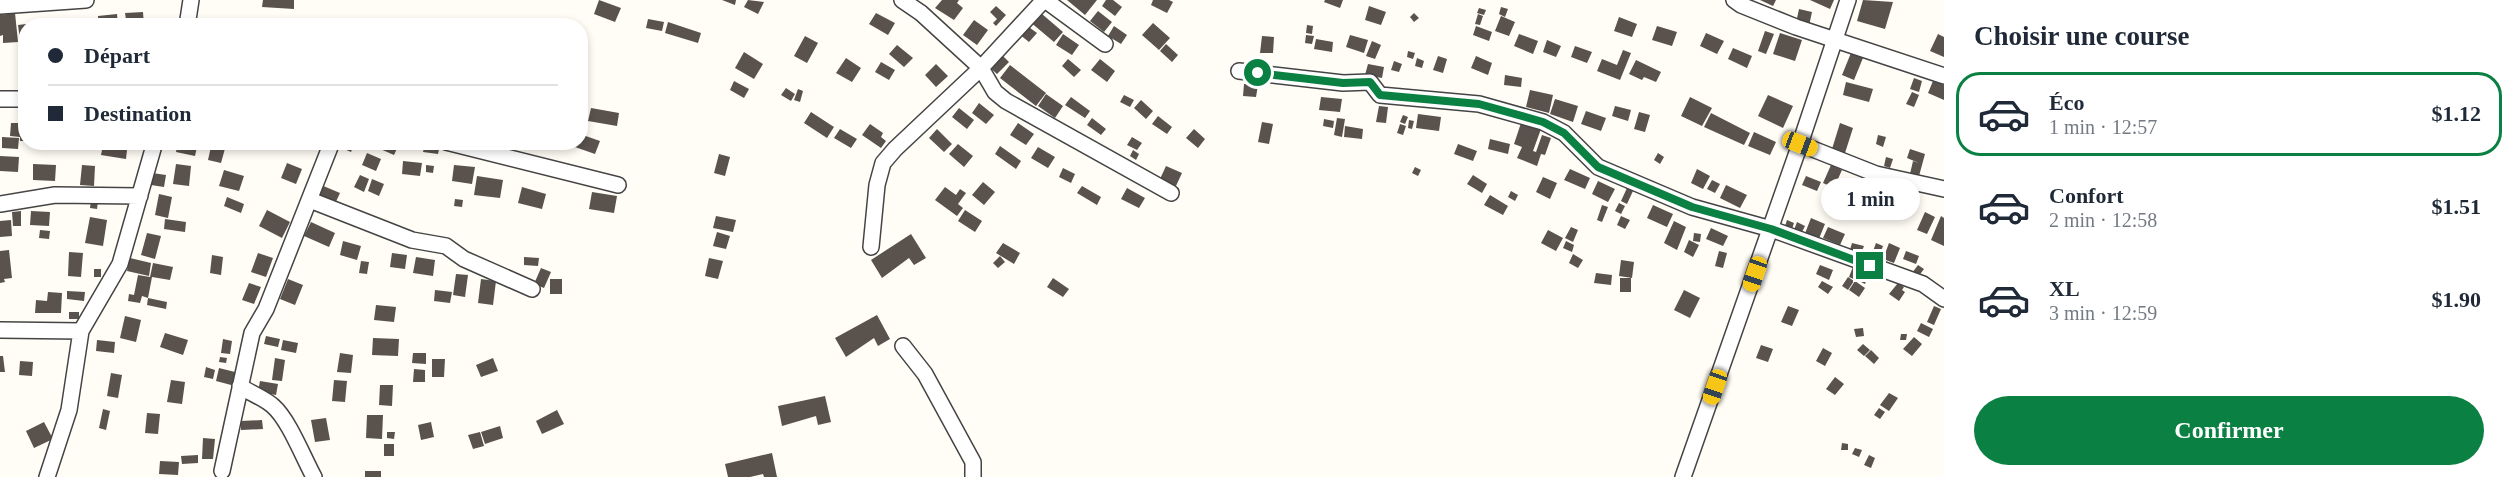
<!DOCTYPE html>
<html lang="fr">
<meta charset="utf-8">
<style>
:root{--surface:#fff;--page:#f6f6f7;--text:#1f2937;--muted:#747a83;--line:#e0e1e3;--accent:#0b8043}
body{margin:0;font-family:Georgia,serif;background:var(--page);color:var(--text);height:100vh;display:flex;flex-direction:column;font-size:22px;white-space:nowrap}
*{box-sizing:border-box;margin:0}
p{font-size:20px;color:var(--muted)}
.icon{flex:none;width:33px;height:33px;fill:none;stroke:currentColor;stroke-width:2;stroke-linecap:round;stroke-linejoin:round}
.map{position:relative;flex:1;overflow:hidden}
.drawer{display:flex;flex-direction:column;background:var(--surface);width:570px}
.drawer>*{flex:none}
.top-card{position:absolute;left:18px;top:18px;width:570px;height:132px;border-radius:24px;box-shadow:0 3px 9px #0003;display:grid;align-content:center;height:132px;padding:0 30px;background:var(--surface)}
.end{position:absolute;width:27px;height:27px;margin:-14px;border:8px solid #0b8043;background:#fff;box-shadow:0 0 0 3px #fff}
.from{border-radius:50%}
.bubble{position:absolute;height:42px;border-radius:21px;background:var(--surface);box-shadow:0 3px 9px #0003;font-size:20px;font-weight:700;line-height:42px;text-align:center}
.car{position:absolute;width:18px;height:36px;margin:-18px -9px;border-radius:8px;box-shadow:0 0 4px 2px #0007;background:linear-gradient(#f5c518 24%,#345 0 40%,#f5c518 0 76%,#345 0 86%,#f5c518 0)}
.top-card b{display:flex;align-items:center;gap:21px;height:57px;font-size:22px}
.top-card b+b{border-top:2px solid var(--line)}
.top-card i{width:15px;height:15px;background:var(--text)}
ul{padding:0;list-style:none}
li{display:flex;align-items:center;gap:18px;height:84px;margin:0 12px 9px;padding:0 18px;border:3px solid transparent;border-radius:24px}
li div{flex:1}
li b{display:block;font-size:22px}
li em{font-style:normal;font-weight:700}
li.current{border-color:var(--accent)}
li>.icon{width:54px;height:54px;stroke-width:1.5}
h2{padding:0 30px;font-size:27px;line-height:72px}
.cta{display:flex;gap:12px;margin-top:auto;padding:12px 30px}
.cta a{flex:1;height:69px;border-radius:36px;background:var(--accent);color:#fff;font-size:24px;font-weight:700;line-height:69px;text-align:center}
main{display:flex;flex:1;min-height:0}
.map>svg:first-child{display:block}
.building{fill:#5a524d}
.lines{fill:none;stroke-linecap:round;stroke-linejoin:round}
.minor-casing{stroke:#444;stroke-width:18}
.minor{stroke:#fff;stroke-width:15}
.route{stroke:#0b8043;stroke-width:8}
</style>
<main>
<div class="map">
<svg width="1944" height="477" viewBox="0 0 1944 477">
<rect width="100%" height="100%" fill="#fffdf5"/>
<path class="building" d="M263,0H294V9L262,7Z
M599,0L621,8L615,22L594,14Z
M722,0H736L735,5Z
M748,0L764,2L758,14L744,7Z
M942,0H959L957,3L963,8L954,20L935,8Z
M1067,0H1097L1085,15Z
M1106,0H1113L1122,7L1115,16L1102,6Z
M1153,0H1169L1173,2L1167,13L1151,5Z
M1325,0H1343L1340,8L1324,2Z
M1760,0H1776L1773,6Z
M1810,0H1834L1830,9Z
M1863,0L1893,2L1885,29L1857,21Z
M996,6L1006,15L996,26L993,23L997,19L990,12Z
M1369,6L1386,12L1381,25L1365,20Z
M1501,7L1508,9L1505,17L1499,14Z
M1479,8L1486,10L1484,15L1477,13Z
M1799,9L1812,12L1809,26L1796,23Z
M1098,11L1112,22L1104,32L1090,21Z
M143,12L144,26H127L125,13Z
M15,13L18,42L3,43V35L0,36V15Z
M876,13L895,23L888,35L869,24Z
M1414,13L1419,18L1414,22L1410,17Z
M117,14L118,26H98V16Z
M1042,14L1063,32L1054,42L1029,21L1033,17L1037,20Z
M1478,14L1483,16L1480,25L1475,24Z
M1501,16L1515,22L1509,36L1495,31Z
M1619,17L1637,24L1632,37L1614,31Z
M648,19L664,22L662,31L646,28Z
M974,20L988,30L977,45L963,35Z
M668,22L701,33L698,43L665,33Z
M1153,23L1170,38L1159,50L1142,35Z
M26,24V39H20L18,25Z
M1026,25L1037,33L1029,42L1019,34Z
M1307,25L1313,26L1312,34L1306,33Z
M1114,26L1127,35L1121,44L1108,36Z
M1476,26L1492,32L1489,41L1473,35Z
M1657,26L1677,32L1672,46L1652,40Z
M1765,31L1774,34L1766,54L1758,51Z
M1706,33L1724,41L1717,54L1700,46Z
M1780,33L1802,40L1795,61L1773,54Z
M1063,34L1079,45L1072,55L1056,45Z
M1519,34L1538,41L1533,54L1514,46Z
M1938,34L1944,37V57L1930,51Z
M1306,35L1314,36L1312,44L1305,43Z
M1350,35L1368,40L1364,53L1346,47Z
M805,36L818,43L807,63L794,56Z
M1262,36L1274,37L1273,53H1260Z
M1316,39L1333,42L1332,52L1314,49Z
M1547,40L1561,46L1556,57L1543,52Z
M1372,41L1381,45L1375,59L1366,56Z
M1166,44L1178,55L1172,62L1160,51Z
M897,45L913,58L904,67L889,54Z
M1575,46L1592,52L1587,63L1571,57Z
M1733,48L1752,56L1747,68L1728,59Z
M1853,48L1865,53L1854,80L1842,75Z
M1623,50L1631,53L1620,80L1597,71L1602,59L1617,65Z
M1408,51L1415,53L1413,59L1407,57Z
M744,52L763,64L754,79L735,68Z
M1000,53L1009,62L997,74L988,66Z
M1438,56L1447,59L1443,73L1433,70Z
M1476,56L1492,63L1488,75L1471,68Z
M846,58L861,68L852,82L836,73Z
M1417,58L1424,61L1422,68L1415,66Z
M1068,59L1081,70L1074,77L1062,66Z
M1100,59L1115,71L1107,82L1091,70Z
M1636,60L1661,72L1656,82L1644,77L1642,80L1629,74Z
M1394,61L1402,64L1399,72L1391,70Z
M881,62L895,70L889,80L875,72Z
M19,63H26V74H18Z
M936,64L948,76L936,87L925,75Z
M1368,64L1384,67L1382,78L1365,75Z
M1010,65L1046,93L1036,106L1000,78Z
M1505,75L1522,78L1521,87L1504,85Z
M1914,78L1922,81L1919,92L1910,89Z
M734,81L749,89L744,98L730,90Z
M1933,81L1944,85V100L1928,93Z
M1846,82L1873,89L1869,102L1843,95Z
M1244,84L1258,85L1256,97L1243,96Z
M786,88L795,94L791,101L781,95Z
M798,89L803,91L800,102L794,100Z
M1530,90L1553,95L1549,113L1526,107Z
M1912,92L1919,95L1914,107L1906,104Z
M1046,94L1063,106L1055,118L1038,106Z
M1124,95L1134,100L1130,107L1120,102Z
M1768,95L1793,106L1783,128L1758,116Z
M1071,97L1090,111L1085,118L1065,105Z
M1321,97L1342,99L1340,112L1319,110Z
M1690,97L1712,108L1702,126L1681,116Z
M1555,99L1578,106L1573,122L1550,114Z
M1141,100L1153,111L1146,119L1134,108Z
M979,103L994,115L986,124L972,113Z
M1379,106L1388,107L1386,123L1376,122Z
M1615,106L1631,110L1628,121L1612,116Z
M591,108L619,113L617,126L588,121Z
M959,108L974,120L967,129L952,117Z
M1586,111L1606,118L1601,131L1581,124Z
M811,112L834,127L827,138L804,123Z
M1639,112L1650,115L1645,132L1634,129Z
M1711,113L1750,133L1744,145L1704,127Z
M1418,114L1441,117L1439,131L1416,128Z
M1403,115L1408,117L1405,124L1400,122Z
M1158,116L1172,127L1167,134L1152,124Z
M1092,118L1106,129L1101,135L1087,125Z
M1337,118L1345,119L1342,137L1334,135Z
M1324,119L1334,121L1333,128L1323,126Z
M1409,120L1414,121L1412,129L1408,128Z
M1262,122L1273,124L1269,144L1258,142Z
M11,123H20V128L26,129V141H20V137L10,136Z
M1018,123L1034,134L1026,145L1010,135Z
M1521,123L1541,129L1533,151L1536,152L1542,135L1551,138L1545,155L1541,154L1537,166L1517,158L1522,147L1514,144Z
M1840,123L1853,128L1845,153L1832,149Z
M870,124L883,133L881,137L886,141L881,148L862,135Z
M1400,124L1406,126L1403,135L1397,133Z
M1345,126L1363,129L1362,139L1344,137Z
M840,129L857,139L851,148L834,138Z
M937,129L952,144L944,152L929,138Z
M1194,129L1205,139L1198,148L1186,138Z
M1754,132L1776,142L1770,155L1748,146Z
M580,134L600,141L595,154L575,147L577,142H580Z
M1878,135L1886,137L1883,147L1876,144Z
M2,137L19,138L18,149L2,148Z
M1132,137L1142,143L1137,150L1127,145Z
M1490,139L1510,144L1508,154L1488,149Z
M178,142H198L195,156L176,152Z
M212,142L226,145L221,163L208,160Z
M336,142H355L351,152L335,145Z
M364,142H400L394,155Z
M491,142H505L502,150L489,146Z
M537,142H548L545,150L535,147Z
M425,143L440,145L438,154L423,152Z
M958,144L973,156L964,167L949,154Z
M1458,144L1477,151L1473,161L1454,154Z
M103,145L127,150L126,159L101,155Z
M1000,146L1021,161L1016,169L995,154Z
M1038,147L1055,157L1048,168L1031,158Z
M1910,149L1925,154L1919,176L1910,174L1913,161L1919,163L1907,158Z
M1133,150L1139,154L1136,160L1130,156Z
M367,153L381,159L376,171L362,165Z
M1658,153L1664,157L1660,164L1654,160Z
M719,154L730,157L725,176L714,173Z
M0,156L19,157L18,172L0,171Z
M1886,157L1893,159L1890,168L1884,166Z
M403,161L422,163L420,176L402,174Z
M287,163L302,169L296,184L281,178Z
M33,164L56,165L55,181L33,180Z
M176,164L191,166L189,186L173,184Z
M82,165L95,166L94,186L80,185Z
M426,165L434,166L433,173L426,172Z
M454,165L475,167L472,184L452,181Z
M1831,165L1842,170L1834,188L1823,183Z
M1166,166L1182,173L1176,186L1160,179Z
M1415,167L1421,170L1418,176L1412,173Z
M1063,168L1075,174L1071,183L1059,177Z
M1570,169L1590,178L1585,189L1564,180Z
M1697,169L1710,176L1703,189L1691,183Z
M224,170L244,176L239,191L219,186Z
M152,173L166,175L164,187L151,185Z
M360,175L369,179L364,192L354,187Z
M1473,175L1487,184L1482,193L1467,184Z
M477,176L503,180L500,198L474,195Z
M1806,176L1821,182L1817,191L1802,185Z
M1543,177L1557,183L1550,199L1536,192Z
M372,179L384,184L379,196L368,191Z
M1712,180L1720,184L1715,193L1707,189Z
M1598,181L1615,189L1608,202L1592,194Z
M983,182L995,192L984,205L972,195Z
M1861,184L1867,187L1862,196L1856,193Z
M321,185L340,193L334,206L315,198Z
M1726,185L1747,195L1740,208L1720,198Z
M1873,185L1883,191L1875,205L1865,199Z
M1082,186L1101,197L1097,205L1077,193Z
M522,187L546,194L542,209L518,203Z
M945,187L956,195L960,189L966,193L958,204L963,208L957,216L935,200Z
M1127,188L1145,198L1139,208L1121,199Z
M1627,188L1633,191L1627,204L1621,201Z
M1885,190L1894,194L1887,207L1878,202Z
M1511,191L1518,195L1515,201L1508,197Z
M1848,191L1864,200L1858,211L1842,202Z
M592,192L617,196L614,213L589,209Z
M159,194L172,197L168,218L155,215Z
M1490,195L1508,206L1503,215L1484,205Z
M227,197L244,204L241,213L224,206Z
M455,199L463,200L462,207L454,206Z
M91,200L98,201L97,209L90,208Z
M1619,203L1625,206L1621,214L1615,211Z
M1602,205L1608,207L1602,222L1597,220Z
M1653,205L1673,214L1667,227L1647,218Z
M267,210L290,222L282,238L259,226Z
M965,210L982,221L975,232L958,221Z
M1889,210L1900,213L1898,220L1887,217Z
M21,211V226H13L12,212Z
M31,211L50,212L49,226L30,225Z
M1925,212L1935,217L1927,234L1917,230Z
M716,216L736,220L733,232L713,228Z
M1621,216L1630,220L1625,229L1617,225Z
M1941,216L1944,218V246L1931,240Z
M90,217L107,220L103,246L85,243Z
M1811,218L1825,224L1818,241L1804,236Z
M165,219L186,222L185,232L164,229Z
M11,220L12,236L0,237V221Z
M1787,220L1794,223L1792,229L1785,226Z
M1674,221L1686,227L1677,250L1664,243Z
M311,222L335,233L329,247L304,236Z
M1797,222L1805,226L1801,234L1794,230Z
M1571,227L1578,230L1573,242L1565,238Z
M1828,227L1845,234L1840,245L1823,238Z
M1711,228L1728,236L1723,246L1706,239Z
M40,230L50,231L49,239L39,238Z
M1548,230L1563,238L1556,251L1541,243Z
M717,232L730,236L726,249L713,246Z
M147,233L161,236L155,259L141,255Z
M1694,233L1701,234L1700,242L1693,241Z
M911,234L926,258L914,265L909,258L882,278L871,260Z
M1689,240L1699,245L1693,257L1684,252Z
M343,241L361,246L357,260L340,255Z
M1566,241L1574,245L1572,252L1563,248Z
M1003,243L1020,253L1014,264L996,253Z
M1852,243L1864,246L1860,256L1849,253Z
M1876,243L1883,246L1880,254L1873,251Z
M1889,243L1900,248L1894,263L1883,259Z
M9,250L12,278L4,279L5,282L0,283V251Z
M1719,251L1727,253L1723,268L1715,266Z
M1906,251L1919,256L1916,264L1903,259Z
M69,252L83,253L81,277L68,276Z
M258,253L273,258L266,277L251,272Z
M392,253L407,255L405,269L390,267Z
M1573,254L1583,260L1578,268L1569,263Z
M212,255L223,257L221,275L210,273Z
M1000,256L1005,262L998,268L993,263Z
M416,257L435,260L433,276L413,273Z
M524,257L539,258L538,266L524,265Z
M130,258L151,263L149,276L127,271Z
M709,258L723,261L718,279L705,276Z
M1621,260L1634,262L1632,278L1619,276Z
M361,261L369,262L367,274L359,273Z
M153,263L173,267L170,280L152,277L148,298L142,296L140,303L128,301L129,294L134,295L138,275L150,277Z
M1854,264L1861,267L1856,280L1849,277Z
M1820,265L1833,270L1829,280L1816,274Z
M1918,265L1924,269L1918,277L1912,273Z
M541,268L551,272L544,288L534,284Z
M94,269H101V277H94Z
M1596,273L1612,275L1611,285L1594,283Z
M1861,273L1868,276L1865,284L1857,280Z
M456,274L468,275L465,297L453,295Z
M1848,277L1854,281L1848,290L1842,286Z
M1053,278L1069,289L1063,297L1047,287Z
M1620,278H1631V292H1620Z
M288,279L303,285L295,305L280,299Z
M481,279L496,281L493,305L478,303Z
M550,279H562V294H550Z
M1822,281L1833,287L1828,294L1818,287Z
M1855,281L1865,288L1859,297L1849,290Z
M249,283L261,287L254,304L242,300Z
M1898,283L1904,287L1902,290L1905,292L1899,301L1889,294Z
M435,290L452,292L450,303L434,301Z
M1684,290L1700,298L1690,318L1674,310Z
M67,291L85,292L84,301L67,299Z
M48,292L62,293L61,313H35L36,300L47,301Z
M148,298L167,302L166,309L147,305Z
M376,305L396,307L394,322L374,320Z
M1788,306L1799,310L1792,326L1781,322Z
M1934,306L1941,309L1934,325L1927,322Z
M69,312H79V319H69Z
M877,315L890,339L878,346L874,338L846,357L835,338Z
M125,316L141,320L136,342L120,338Z
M1921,323L1933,329L1929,337L1917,331Z
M1863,328L1864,336L1856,337L1854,329Z
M165,333L188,340L183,355L160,347Z
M1901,334H1907L1906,340H1900Z
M266,336L280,339L278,347L264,344Z
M1914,337L1922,344L1912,356L1903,349Z
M373,338L399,339L398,356L372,355Z
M223,339L232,341L230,354L221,353Z
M97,340L115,342L114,353L96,351Z
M283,340L298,343L296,353L281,350Z
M1863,344L1870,350L1864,356L1857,350Z
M1761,345L1773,349L1768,362L1756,358Z
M1823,348L1832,353L1825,366L1816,361Z
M1871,350L1879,358L1874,364L1865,356Z
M340,353L353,355L351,373L337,372Z
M413,353H426V364L412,363Z
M0,356H3L5,372H0Z
M220,357L227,358L226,363L219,362Z
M275,358L285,360L282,381L272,380Z
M493,358L498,371L481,377L476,365Z
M432,359H445L444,377H432Z
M20,361L33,362L32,376L19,375Z
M206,367L215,370L213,379L204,377Z
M219,368L239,373L235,386L216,381Z
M414,369L425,370V382H413Z
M111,373L122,375L118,398L107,396Z
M1835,377L1844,384L1835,395L1826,389Z
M171,380L185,382L182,404L167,402Z
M334,380L347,381L345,402L332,401Z
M260,381L278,384L276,395L258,392Z
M380,385H393L392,406L379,405Z
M1889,393L1898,398L1889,411L1880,405Z
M825,396L831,422L818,425L816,416L782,426L778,406Z
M1879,408L1885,412L1880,419L1874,415Z
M103,409L110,411L106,430L99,428Z
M557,410L564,424L542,434L536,421Z
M147,413L160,414L158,434L145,433Z
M367,415H383L382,439L366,438Z
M326,418L330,440L315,442L311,420Z
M262,420L263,429L241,430V421Z
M44,422L53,439L34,448L26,431Z
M431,422L434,437L421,440L418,425Z
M500,426L503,438L485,444L481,432Z
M387,432H395L394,439L387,438Z
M480,432L484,446L473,449L468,435Z
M203,438L215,439L213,459H202Z
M1842,443L1848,444V450H1841Z
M384,444H394V456H384Z
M1855,448L1862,450L1859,457L1852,454Z
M772,453L777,477H764L763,474L750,477H728L725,464Z
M198,455V463L182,464L181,456Z
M1869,455L1875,458L1871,468L1864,465Z
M160,461L179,462L178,475L159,474Z
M365,471H381V477H365Z"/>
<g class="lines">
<g class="minor-casing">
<path id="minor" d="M902,0L921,13L981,68L995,92L1006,101L1171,193
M1045,0L1105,44
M1734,0L1741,5L1796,27L1944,76
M0,6L86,0
M187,26L191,0
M1239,71L1343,83L1370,82L1380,95L1479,104L1543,122L1564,133L1598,167L1692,207L1771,229L1923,284L1944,299
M0,99H26
M446,142L618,185
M1800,144L1876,174L1944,189
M310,200L412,240L446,246L464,259L532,289
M0,204L55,195L140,196
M871,247L877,185L883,163L895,149L981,68L1044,0
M0,330L81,331
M903,346L925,374L973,462V477
M240,386C250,393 264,398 273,406C289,420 303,457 314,477
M222,471L252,333L266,309L332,142
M47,477L69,410L81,331L120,264L155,142
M1683,477L1800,144L1848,0"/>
</g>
<use href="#minor" class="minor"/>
</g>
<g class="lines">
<path class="route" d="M1258,73L1343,83L1370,82L1380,95L1479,104L1543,122L1564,133L1598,167L1692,207L1771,229L1870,266"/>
</g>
</svg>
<i class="end from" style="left:1258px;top:73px"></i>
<i class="end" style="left:1870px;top:266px"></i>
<div class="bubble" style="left:1821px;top:178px;width:99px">1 min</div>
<i class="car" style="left:1800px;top:144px;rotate:111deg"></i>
<i class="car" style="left:1755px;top:274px;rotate:199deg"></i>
<i class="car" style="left:1715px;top:387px;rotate:199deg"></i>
<div class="top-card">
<b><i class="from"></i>Départ</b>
<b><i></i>Destination</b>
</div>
</div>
<section class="drawer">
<h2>Choisir une course</h2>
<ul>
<li class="current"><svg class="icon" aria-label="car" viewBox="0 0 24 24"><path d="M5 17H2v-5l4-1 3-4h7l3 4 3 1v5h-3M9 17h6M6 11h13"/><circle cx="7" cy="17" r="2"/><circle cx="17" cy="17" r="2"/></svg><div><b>Éco</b><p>1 min · 12:57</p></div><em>$1.12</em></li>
<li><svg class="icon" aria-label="car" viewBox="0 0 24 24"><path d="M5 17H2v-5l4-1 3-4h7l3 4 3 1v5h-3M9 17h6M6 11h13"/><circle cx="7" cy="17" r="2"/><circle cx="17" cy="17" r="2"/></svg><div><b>Confort</b><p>2 min · 12:58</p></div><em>$1.51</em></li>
<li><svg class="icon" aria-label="car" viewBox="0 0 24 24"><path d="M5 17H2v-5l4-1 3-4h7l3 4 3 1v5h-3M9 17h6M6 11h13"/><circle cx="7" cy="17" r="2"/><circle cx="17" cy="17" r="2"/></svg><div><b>XL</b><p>3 min · 12:59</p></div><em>$1.90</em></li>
</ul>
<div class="cta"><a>Confirmer</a></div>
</section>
</main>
